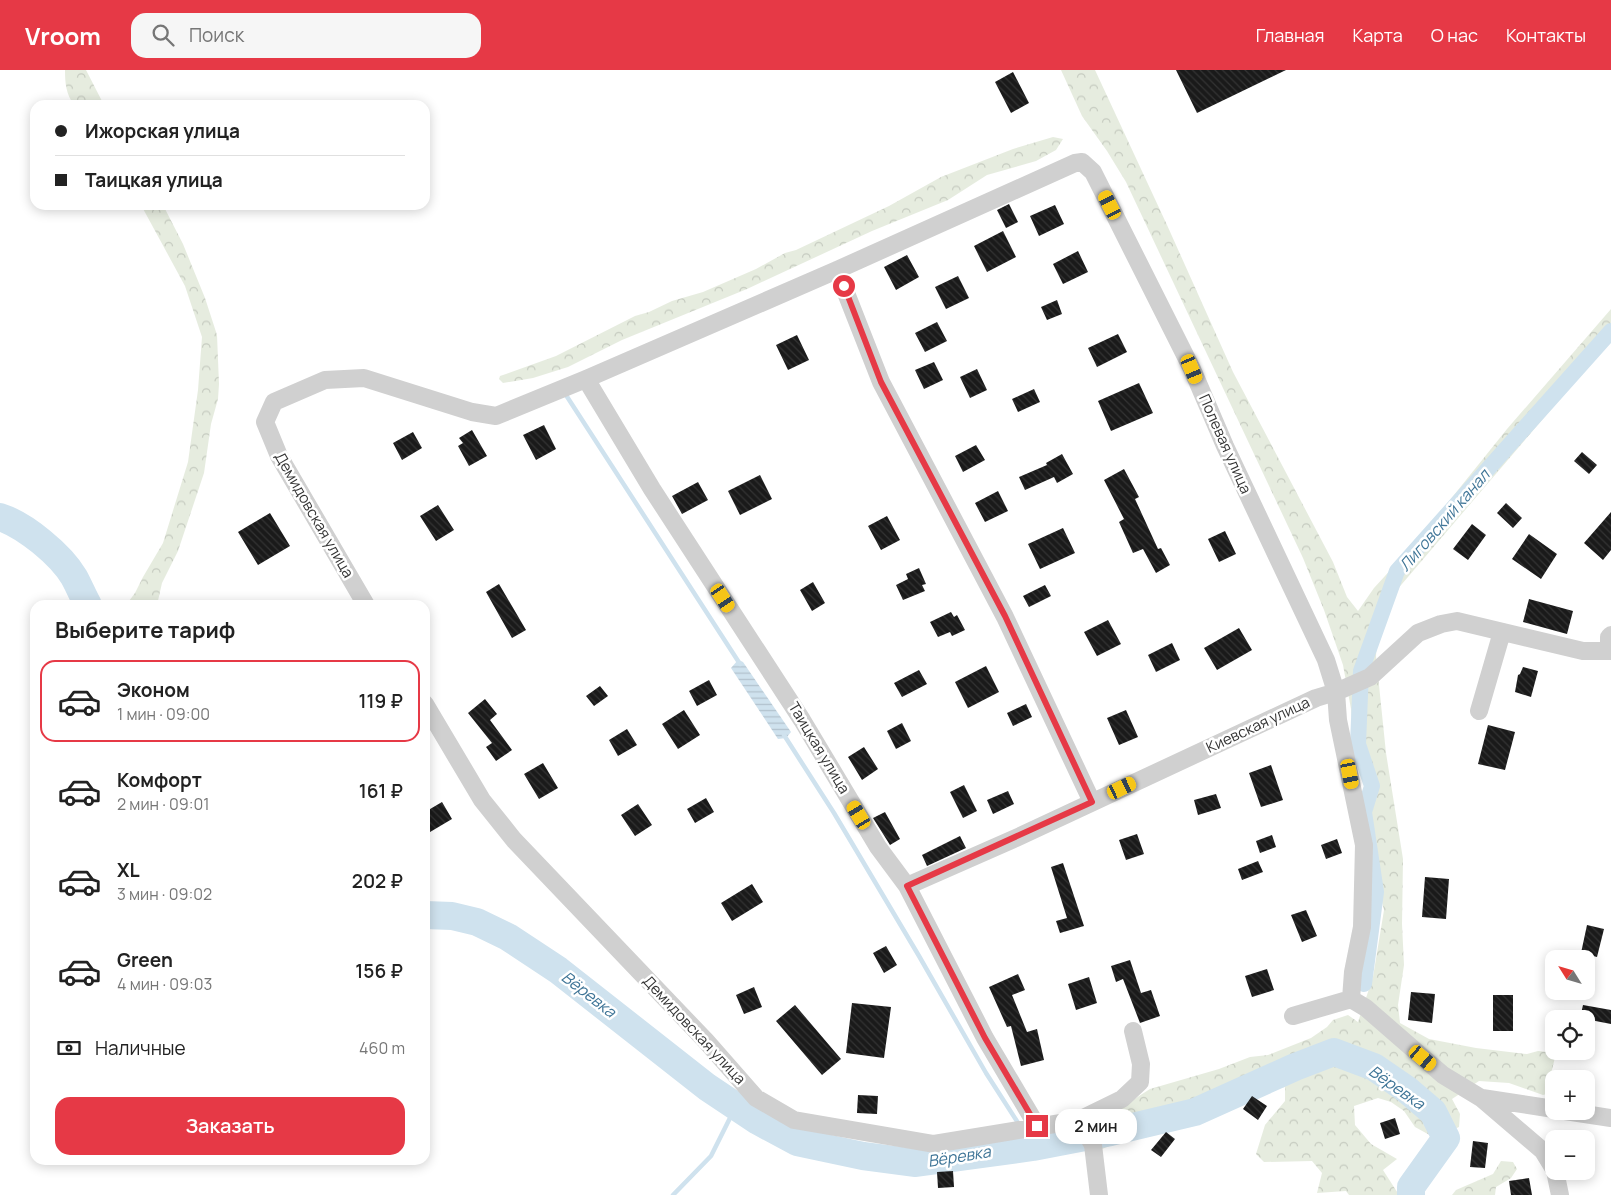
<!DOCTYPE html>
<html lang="ru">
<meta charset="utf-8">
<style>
:root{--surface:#fff;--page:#f6f6f6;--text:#222;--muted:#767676;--line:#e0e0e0;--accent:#e63946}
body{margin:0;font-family:Manrope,sans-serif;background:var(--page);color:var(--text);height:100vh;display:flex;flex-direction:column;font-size:19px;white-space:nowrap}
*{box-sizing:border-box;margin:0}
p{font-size:16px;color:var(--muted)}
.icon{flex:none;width:28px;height:28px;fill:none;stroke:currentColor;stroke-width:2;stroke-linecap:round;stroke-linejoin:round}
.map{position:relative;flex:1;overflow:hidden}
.sheet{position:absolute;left:30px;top:530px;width:400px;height:565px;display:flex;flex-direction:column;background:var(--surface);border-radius:15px;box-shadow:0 2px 12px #0003}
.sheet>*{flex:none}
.top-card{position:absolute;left:30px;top:30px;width:400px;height:110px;border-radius:15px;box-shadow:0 2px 12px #0003;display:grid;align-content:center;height:110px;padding:0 25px;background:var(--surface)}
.needle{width:32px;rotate:307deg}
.controls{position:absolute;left:1545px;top:880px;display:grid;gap:10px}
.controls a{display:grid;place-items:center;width:50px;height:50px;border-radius:10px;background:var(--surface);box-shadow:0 2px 12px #0003;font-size:25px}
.end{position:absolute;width:22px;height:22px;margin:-11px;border:6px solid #e63946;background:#fff;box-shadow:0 0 0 2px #fff}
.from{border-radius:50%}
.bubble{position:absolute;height:35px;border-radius:15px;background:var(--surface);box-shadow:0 2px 12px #0003;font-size:16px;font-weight:600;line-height:35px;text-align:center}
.car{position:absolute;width:15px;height:30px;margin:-15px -8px;border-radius:6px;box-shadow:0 0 4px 1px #0007;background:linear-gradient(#f5c518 24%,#345 0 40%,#f5c518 0 76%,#345 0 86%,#f5c518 0)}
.top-card b{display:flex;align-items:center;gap:18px;height:48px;font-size:19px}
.top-card b+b{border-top:1px solid var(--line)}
.top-card i{width:12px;height:12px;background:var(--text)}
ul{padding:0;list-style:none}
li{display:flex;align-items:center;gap:15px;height:82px;margin:0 10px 8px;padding:0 15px;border:2px solid transparent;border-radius:15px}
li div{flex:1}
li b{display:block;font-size:19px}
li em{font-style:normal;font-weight:600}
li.selected{border-color:var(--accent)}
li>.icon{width:45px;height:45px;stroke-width:1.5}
h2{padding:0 25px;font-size:22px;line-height:60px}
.pay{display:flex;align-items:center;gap:12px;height:55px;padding:0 25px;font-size:19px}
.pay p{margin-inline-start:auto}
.button{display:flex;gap:10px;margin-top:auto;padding:10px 25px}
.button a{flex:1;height:58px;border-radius:15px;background:var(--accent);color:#fff;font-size:20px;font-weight:600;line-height:58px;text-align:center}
header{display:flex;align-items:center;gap:30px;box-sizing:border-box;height:70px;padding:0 25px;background:var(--accent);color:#fff}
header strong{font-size:24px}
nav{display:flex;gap:28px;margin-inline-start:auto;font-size:18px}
.search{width:350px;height:45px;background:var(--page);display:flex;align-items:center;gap:12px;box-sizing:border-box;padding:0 18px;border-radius:15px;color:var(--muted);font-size:19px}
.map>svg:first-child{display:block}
.forest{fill:url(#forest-crowns)}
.water{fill:url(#water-rules)}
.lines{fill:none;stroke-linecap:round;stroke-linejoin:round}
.stream{stroke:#cfe2ee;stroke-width:4.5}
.canal{stroke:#cfe2ee;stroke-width:16}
.river{stroke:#cfe2ee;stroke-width:28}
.building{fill:url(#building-back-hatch)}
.street{stroke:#d0d0d0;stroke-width:18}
.route{stroke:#e63946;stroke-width:6}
.labels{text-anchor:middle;stroke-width:5;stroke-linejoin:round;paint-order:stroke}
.street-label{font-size:15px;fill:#333;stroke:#fff}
.water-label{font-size:16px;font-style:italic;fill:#3f7597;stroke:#fff}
</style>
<header>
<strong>Vroom</strong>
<div class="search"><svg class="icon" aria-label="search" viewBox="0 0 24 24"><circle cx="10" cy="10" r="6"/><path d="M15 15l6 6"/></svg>Поиск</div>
<nav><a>Главная</a><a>Карта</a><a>О нас</a><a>Контакты</a></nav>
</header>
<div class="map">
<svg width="1611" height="1125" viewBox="0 0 1611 1125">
<defs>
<pattern id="forest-crowns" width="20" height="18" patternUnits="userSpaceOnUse" patternTransform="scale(1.25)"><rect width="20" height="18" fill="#e6ecdf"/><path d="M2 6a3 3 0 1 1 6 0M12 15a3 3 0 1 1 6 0" fill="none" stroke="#c6cbc0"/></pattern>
<pattern id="water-rules" width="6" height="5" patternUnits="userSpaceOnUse" patternTransform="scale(1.25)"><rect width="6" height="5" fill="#cfe2ee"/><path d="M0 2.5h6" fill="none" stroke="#b2c2cd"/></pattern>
<pattern id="building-back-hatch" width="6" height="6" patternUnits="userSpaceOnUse" patternTransform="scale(1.25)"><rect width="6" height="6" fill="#1a1a1a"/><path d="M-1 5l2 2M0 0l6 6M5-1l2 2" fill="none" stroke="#333"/></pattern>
</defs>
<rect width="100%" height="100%" fill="#fff"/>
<path class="forest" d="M65,0H86L104,35H74C66,24 65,13 65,0Z
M1061,0H1095L1167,155L1233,302L1333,492L1347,527L1358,541L1374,518L1417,471L1507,359L1611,239V269L1396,521L1377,571L1376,586L1386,683L1403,789L1402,854L1404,895L1398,935L1400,953L1429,969L1476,978L1527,984L1538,981L1556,983L1551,1004L1556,1009H1554V1022L1543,1025L1509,1013L1479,1011L1452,1029L1460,1044L1459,1057L1435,1068L1415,1057L1404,1041L1391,1032L1378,1028L1354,1036L1355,1055L1371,1074L1397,1089L1383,1100L1399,1125H1349L1346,1121L1317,1123L1322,1103L1312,1091L1264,1092L1256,1084L1265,1055L1285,1031V1017L1262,1020L1238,1013L1220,1021L1209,1044L1122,1071L1102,1079L1091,1061L1092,1051L1125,1035L1150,1019L1219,999L1250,987L1268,985L1311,968L1327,957L1333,950L1348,945L1358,952L1373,907L1384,840L1370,787L1365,715L1354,679L1351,639L1343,595L1324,540L1303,488L1126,112L1107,81L1082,46Z
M1053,67L1063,69L1056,80L1036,91L987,105L948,130L872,161L747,219L622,270L568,297L533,308L503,313L499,309L500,306L506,304L556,286L635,246L649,242L672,231L703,222L756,199L785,183L796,180L889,136L941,107L1013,79Z
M141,135H163L183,174L205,228L217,265L219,314L218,329L211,354L204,403L178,481L162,513L157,535H126L135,523L143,507L163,473L188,392L198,320L202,267L185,216Z
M1501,1091L1513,1092L1517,1099L1511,1108L1496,1117L1495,1125H1452L1456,1120L1493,1104Z"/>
<path class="water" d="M738,590L743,592L791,662L786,668L778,669L731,598Z"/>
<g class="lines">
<path class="stream" d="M564,322L740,594
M784,665L834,743L919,886L986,1003L1020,1056
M1024,1063L1033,1077
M673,1125L711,1086L736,1036"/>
<path class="canal" d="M1364,914L1376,822L1364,742L1372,716L1358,674L1361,601L1397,501L1611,261"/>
<path class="river" d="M0,447C25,455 61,485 74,507C79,516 83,526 88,535
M425,845L452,846L477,852L508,867L558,900L707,1017L758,1051L797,1072L863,1086L916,1093L1033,1077L1111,1062L1195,1042L1295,997L1334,982L1374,997L1406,1019L1433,1042L1446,1068L1411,1117V1125"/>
</g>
<path class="building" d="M1176,0H1286L1197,43Z
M1013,2L1029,33L1011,43L995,12Z
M1009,134L1018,152L1006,158L997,140Z
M1055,135L1064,154L1039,166L1030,146Z
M1003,161L1016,187L987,202L974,176Z
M1078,181L1088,202L1063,214L1053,194Z
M907,185L919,207L896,220L884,197Z
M958,206L969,228L946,239L935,217Z
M1057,230L1062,244L1047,250L1041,237Z
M937,252L947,271L925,282L915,263Z
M1118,264L1127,282L1097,297L1088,278Z
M797,265L809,290L788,300L776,275Z
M934,292L943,310L924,319L915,300Z
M977,299L987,320L970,328L960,307Z
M1139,313L1153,343L1111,361L1098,331Z
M1034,319L1040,332L1018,342L1012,329Z
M544,355L556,379L536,390L523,365Z
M472,360L487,386L469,396L458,376L463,373L459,368Z
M413,362L422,378L402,390L393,373Z
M976,375L985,390L963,402L955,386Z
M1582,382L1597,395L1589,404L1574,391Z
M1062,384L1073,404L1057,413L1054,407L1025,420L1019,407L1047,395L1046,393Z
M1124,399L1139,427L1135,429L1158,479L1161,478L1170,495L1156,503L1143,479L1133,483L1119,452L1124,449L1104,410Z
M760,405L772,429L740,445L728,421Z
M698,412L708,430L682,444L672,426Z
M998,421L1008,441L985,452L975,433Z
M1506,433L1522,448L1513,458L1497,443Z
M438,435L454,460L436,471L420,446Z
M1611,442V480L1603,490L1584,473Z
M270,443L290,476L258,495L238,462Z
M887,446L900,470L881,480L868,456Z
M1472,454L1486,465L1468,490L1453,479Z
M1063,458L1075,483L1040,499L1028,474Z
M1225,461L1236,484L1219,492L1208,469Z
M1529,464L1557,484L1541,509L1512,489Z
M919,498L926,514L922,515L925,521L903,530L896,515L908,509L906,504Z
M813,512L825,533L812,541L800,520Z
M499,514L526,560L512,568L486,522Z
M1045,515L1051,526L1029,537L1023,526Z
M1529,529L1573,541L1567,564L1523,552Z
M951,542L954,547L957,545L965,560L952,566L950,562L938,567L930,552Z
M1108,550L1121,574L1097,586L1084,562Z
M1239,558L1252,580L1217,600L1204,578Z
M1172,573L1180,590L1156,602L1148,585Z
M986,596L999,622L968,638L955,612Z
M1523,597L1538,601L1531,627L1515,622L1518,605L1520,604Z
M919,600L927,614L902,627L894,613Z
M709,610L717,625L697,636L689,621Z
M600,616L608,626L594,636L586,626Z
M485,629L497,644L490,650L512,680L496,691L486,677L492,673L468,643Z
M1026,634L1032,647L1013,656L1007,643Z
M684,640L700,665L678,679L662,654Z
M1126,640L1138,667L1119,675L1107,648Z
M902,653L911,671L896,679L887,661Z
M1488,655L1515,662L1505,700L1478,694Z
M627,659L637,675L618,686L609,670Z
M864,677L878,699L862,710L848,687Z
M543,693L558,718L539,729L524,704Z
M1271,695L1283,730L1261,737L1249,703Z
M964,715L977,741L963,748L950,722Z
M1008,721L1014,734L993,744L987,730Z
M1216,724L1221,738L1198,745L1194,730Z
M706,728L714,742L695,753L687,739Z
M442,732L452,749L425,765V742Z
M638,734L652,755L635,766L621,745Z
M885,742L900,769L890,775L873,748Z
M1137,764L1144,784L1126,790L1119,770Z
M1272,765L1276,777L1260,783L1256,771Z
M960,766L966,778L927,796L922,785Z
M1337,769L1342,783L1326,789L1321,775Z
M1258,791L1263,802L1242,810L1238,799Z
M1063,793L1084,856L1060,863L1056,851L1067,848L1051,797Z
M1425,807L1449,809L1446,849L1422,847Z
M752,814L763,832L732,851L721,833Z
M1306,840L1317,866L1302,872L1291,845Z
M1587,855L1604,859L1597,887L1581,883Z
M886,876L897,895L884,903L873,883Z
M1130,890L1141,923L1151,920L1160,946L1140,953L1123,909L1116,912L1111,896Z
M1267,899L1274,920L1252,927L1245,906Z
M1018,904L1025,920L1012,925L1027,962L1037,959L1044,990L1021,996L1011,956L1007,957L989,917Z
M1089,907L1097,933L1076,940L1068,914Z
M754,917L762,937L744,944L736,925Z
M1411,922L1435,924L1432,953L1408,950Z
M1493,925H1513V961H1493Z
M852,933L891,937L884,988L846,983Z
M795,935L841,989L822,1005L776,951Z
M1583,935L1611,940V954L1580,948Z
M858,1025L878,1026L877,1044L857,1043Z
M1252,1026L1267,1036L1258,1050L1243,1039Z
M1395,1048L1400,1064L1385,1069L1380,1053Z
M1166,1062L1175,1069L1161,1087L1151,1080Z
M1473,1071L1488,1073L1485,1098L1470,1097Z
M953,1101L954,1117L938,1118L937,1102Z
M1529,1108L1532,1125H1511L1509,1111Z"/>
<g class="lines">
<path class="street" d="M837,200L881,312L1005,547L1092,732
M586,309L652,419L802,650L878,777L907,816L985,968L1037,1056
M366,535L279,386L265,352L274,332L325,310L364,308L472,342L496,346L586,309L837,200L1075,93L1082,92L1093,102L1192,299L1225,376L1326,590L1336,622L1338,650L1364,775L1362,857L1353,902L1351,929
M1609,580V567L1611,565
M425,634L482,730L514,770L706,971L756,1028L794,1050L934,1074L1079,1050L1122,1029L1140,1012L1141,994L1133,961
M1479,641L1502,562
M907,816L1016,768L1316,628L1336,622L1370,607L1418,563L1441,554L1457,551L1583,581H1611
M1293,946L1351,929L1366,938L1443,1005L1481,1028L1543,1081L1554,1099
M1482,1028L1554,1039
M1565,1041L1611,1048
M1079,1050L1093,1075L1099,1125
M1555,1101L1560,1125"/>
</g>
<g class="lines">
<path class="route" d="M844,216L881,312L1005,546L1092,732L907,816L985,968L1037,1056"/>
</g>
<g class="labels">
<g class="street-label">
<text transform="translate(1225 374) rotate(66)" y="5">Полевая улица</text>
<text transform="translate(314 445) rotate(60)" y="5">Демидовская улица</text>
<text transform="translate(1258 655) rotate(-25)" y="5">Киевская улица</text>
<text transform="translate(819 678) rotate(59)" y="5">Таицкая улица</text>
<text transform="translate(694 960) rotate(47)" y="5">Демидовская улица</text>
</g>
<g class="water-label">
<text transform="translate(1444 450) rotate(-49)" y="6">Лиговский канал</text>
<text transform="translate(589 924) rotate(38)" y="6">Вёревка</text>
<text transform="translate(1397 1017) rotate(35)" y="6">Вёревка</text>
<text transform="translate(959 1086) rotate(-9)" y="6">Вёревка</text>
</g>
</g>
</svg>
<div class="controls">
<a><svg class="needle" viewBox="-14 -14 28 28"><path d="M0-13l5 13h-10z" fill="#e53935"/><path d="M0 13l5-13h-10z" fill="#767676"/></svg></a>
<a><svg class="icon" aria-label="locate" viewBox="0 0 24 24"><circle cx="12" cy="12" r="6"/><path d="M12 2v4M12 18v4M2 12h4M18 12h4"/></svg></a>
<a>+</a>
<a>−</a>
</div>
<i class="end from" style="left:844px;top:216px"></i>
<i class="end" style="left:1037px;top:1056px"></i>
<div class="bubble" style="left:1055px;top:1039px;width:82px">2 мин</div>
<i class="car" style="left:1110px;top:135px;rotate:333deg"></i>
<i class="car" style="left:1192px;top:299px;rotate:157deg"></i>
<i class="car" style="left:723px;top:528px;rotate:147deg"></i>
<i class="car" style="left:1350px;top:704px;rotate:169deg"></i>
<i class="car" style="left:1122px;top:718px;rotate:64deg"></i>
<i class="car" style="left:859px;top:745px;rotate:329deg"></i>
<i class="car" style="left:1423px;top:988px;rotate:130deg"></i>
<div class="top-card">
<b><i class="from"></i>Ижорская улица</b>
<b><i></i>Таицкая улица</b>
</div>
<section class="sheet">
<h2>Выберите тариф</h2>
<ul>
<li class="selected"><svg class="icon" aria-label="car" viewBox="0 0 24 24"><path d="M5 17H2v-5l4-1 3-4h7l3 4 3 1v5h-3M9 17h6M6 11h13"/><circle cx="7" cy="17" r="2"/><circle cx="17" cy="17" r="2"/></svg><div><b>Эконом</b><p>1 мин · 09:00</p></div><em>119 ₽</em></li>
<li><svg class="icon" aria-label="car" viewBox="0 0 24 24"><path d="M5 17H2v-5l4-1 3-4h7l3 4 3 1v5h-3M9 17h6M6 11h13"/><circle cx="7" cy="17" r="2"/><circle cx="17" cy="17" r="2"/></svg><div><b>Комфорт</b><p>2 мин · 09:01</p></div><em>161 ₽</em></li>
<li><svg class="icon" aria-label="car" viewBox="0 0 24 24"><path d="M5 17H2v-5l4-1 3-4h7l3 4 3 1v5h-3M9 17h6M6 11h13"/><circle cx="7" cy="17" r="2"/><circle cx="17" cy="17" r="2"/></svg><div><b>XL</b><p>3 мин · 09:02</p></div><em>202 ₽</em></li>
<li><svg class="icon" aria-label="car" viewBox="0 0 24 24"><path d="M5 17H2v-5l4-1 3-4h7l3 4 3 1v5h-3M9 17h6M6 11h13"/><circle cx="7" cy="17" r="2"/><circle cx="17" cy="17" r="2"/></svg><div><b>Green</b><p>4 мин · 09:03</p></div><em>156 ₽</em></li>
</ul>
<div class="pay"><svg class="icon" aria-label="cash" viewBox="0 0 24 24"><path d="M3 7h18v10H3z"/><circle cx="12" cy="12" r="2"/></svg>Наличные<p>460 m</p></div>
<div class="button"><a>Заказать</a></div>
</section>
</div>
